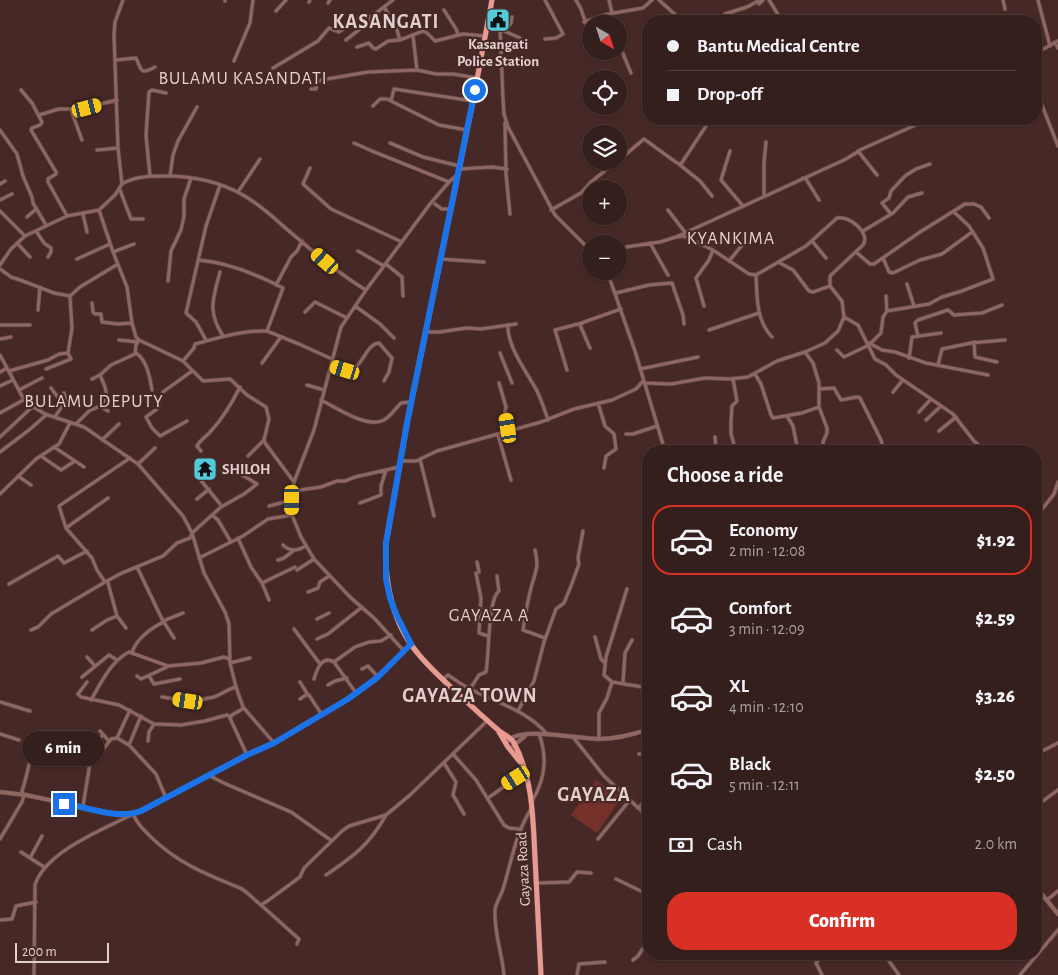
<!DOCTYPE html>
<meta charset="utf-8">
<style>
:root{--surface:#341f1c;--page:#3f2c29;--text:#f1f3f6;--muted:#a9a2a3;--line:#4e3d3b;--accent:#d93025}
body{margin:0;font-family:"Alegreya Sans",sans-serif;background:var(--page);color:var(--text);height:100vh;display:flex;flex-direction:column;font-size:19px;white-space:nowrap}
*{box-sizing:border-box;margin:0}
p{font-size:16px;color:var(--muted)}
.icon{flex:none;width:28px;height:28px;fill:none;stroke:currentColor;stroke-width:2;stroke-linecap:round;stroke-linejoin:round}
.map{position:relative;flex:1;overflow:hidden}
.drawer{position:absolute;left:642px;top:445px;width:400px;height:515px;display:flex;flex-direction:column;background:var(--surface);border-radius:20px;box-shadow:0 1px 4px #0004,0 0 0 1px var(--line)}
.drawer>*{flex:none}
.hud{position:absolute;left:642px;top:15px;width:400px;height:110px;border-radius:20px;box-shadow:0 1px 4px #0004,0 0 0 1px var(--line);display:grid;align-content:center;height:110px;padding:0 25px;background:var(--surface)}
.needle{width:32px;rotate:141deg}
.fabs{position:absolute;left:582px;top:15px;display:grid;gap:10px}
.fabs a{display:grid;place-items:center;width:45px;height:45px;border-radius:50%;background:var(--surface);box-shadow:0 1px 4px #0004,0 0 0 1px var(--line);font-size:25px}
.scale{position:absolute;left:15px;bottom:12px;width:94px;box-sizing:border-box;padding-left:5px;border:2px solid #e3d0cd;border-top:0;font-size:14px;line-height:18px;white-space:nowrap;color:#e3d0cd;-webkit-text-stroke:4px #462926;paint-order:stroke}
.end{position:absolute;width:22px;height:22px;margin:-11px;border:6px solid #1a73e8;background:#fff;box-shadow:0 0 0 2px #fff}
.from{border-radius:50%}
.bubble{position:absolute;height:35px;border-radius:18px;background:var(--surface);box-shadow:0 1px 4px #0004,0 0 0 1px var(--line);font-size:16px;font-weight:800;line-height:35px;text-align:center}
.car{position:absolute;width:15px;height:30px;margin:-15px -8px;border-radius:6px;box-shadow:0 0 4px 1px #0007;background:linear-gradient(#f5c518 24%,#345 0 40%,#f5c518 0 76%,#345 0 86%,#f5c518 0)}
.hud b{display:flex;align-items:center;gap:18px;height:48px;font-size:19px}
.hud b+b{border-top:1px solid var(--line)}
.hud i{width:12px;height:12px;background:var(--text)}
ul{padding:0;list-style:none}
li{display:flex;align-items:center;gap:15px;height:70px;margin:0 10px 8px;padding:0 15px;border:2px solid transparent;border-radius:20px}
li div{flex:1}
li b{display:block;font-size:19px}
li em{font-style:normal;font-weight:800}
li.active{border-color:var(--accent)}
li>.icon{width:45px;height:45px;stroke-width:1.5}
h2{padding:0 25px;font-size:22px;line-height:60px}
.pay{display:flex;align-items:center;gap:12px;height:55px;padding:0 25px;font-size:19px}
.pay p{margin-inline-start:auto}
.cta{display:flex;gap:10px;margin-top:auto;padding:10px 25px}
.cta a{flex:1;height:58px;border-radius:20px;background:var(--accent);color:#fff;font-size:20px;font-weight:800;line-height:58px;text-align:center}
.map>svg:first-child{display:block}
.green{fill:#75302a}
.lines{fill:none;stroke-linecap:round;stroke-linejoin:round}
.minor-casing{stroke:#624744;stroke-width:4.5}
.tertiary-casing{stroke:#624744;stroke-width:5}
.primary-casing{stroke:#624744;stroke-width:6}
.minor{stroke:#8e6762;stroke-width:3}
.tertiary{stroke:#8e6762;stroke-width:4}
.primary{stroke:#e99a91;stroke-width:5}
.route{stroke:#1a73e8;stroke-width:6}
.labels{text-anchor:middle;stroke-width:4.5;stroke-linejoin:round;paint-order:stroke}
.poi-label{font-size:15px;font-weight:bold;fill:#e3d0cd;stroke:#462926}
.street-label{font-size:15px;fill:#e3d0cd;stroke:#462926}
.quarter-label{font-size:18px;letter-spacing:1px;fill:#e3d0cd;stroke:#462926}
.district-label{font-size:20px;font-weight:bold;letter-spacing:1px;fill:#e3d0cd;stroke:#462926}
</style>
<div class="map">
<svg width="1058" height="975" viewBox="0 0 1058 975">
<rect width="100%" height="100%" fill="#462926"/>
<path class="green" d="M596,780L621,798L597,833L571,815Z"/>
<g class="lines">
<g class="minor-casing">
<path id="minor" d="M123,0L115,22L114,35L118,148L122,184L115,195L99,210L113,252L127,287L132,323L136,337L139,340L183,361L203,381L230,379L247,395L266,407L269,419L264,440L265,443L294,482
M225,0V1
M545,0L563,34L556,38L545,39
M576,0L581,9L591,39
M609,0L612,13
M659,0L682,21
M769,0L782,21
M1003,0L1005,9
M1038,0L1050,46
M309,2L310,0
M328,3L330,0
M759,4L763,0
M384,7L396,27L400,40
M444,10L456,29L458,34
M276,11L286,0
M488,20L496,24L500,29L503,98L504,114L508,127L555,215L591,251
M722,21L723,17L725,14L747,7L760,0
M584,22L608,14L643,8L652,0
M500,29L520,38
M505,31L511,23L512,17
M413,36L417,70
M346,40L370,21L371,17L393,0
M1055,42L1058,48
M619,44L631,73
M357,47L369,43L373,48L376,49L388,41L400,40L423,31L427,33L435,41L463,34L485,36
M1036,53L1058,41
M116,60L136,58C142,71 140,75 155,67
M234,61L250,23L253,0
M273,68L318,41L329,28L339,32L363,15L371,17
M311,89H316L317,82L321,80L368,72L417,70L436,74H453L477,78
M21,90L32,103L42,122L40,125L32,128L31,130L56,172V174L48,179V182L67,216
M1036,90L1058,146
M391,101L394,89L473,101
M373,106L380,99H387L439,125L467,130
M71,110L82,140
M39,115L59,109H80L117,100
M505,123L506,174L510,214
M0,130L17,154L23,176L32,197L33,203L46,225
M354,143L372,151L449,182
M390,143L423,157L459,166
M97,150L118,148
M730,151L721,180L743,206
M858,151L877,175
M619,160L644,139L677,163L681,164L708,123
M680,165L700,181L712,196
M310,168L303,184L331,209L402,242
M459,169L492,167L507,169
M150,176L146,135L149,92L152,90L166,93
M170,176L173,155L178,141L197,107
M803,178L806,179L819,200
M591,182L596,189
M0,184L5,181
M122,184C135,176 151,176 166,176C192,176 220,182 243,195C257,203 270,214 282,225C308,247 337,273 366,290
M120,190L131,219H143
M238,192L260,159
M764,196V163L766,142
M0,200L12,194
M435,204L442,209H450
M551,210L581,193L591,182L617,161
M668,210L684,231V233
M0,211L25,236
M83,214L87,232
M891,214L882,203L889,198L891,191L905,176L916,169L930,164
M27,217L36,209
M36,231L44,243L51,248V252L48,257
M863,231L893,213L908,197L922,193
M812,241L826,258
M17,243L30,257
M650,243L668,275
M619,248L660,242L676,237L846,159L862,149L929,119
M358,251L384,266
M113,252L134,244
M856,252L870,264H874L920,232L965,204H974L981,207L989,218
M883,258L889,272L893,273L920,260L942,254L972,232
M77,259L110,244
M440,259L484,262
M198,260C227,262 256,274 283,288L267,331
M729,261L743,244
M778,262L793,270L809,291L813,292L830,286
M386,264L402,277L403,296
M0,265L11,249L25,236L67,216L99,210
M0,269L11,277L23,281L54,293L70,296
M607,271L635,351L665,451
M220,272C213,299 207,311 223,336
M756,275C757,296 756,321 772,337
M168,281L171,251L181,230L184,216V199L191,178
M907,284L914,306
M276,285L291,257L297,251L302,241
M616,293L649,285L672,283L683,315L684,324
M886,296L887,311
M92,303L93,312L95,314H101L102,322L118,324L132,323
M355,306L380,324L394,338
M704,306L696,278L709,260L713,250
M38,310L40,287
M305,312L315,302L347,318
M844,317L858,325L875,359L886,365L896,375L953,414L974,441L985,451
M0,325H30
M508,325C507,348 528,373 538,393C542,402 545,411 548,420
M709,330L759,313
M426,332H440L466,328L481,329L516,324
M918,336L915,323L918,320L948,310L954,315L982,313L1002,305
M0,339L11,337
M119,340L138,342
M206,340L196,322L186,313L206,226L220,185
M974,342L975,357L997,362
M869,343L882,350L895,352L926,363L988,375
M870,344L881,333L883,317L887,311L929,304L942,297L962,291L993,279L983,248L969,226L954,212
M590,348L580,325L584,322L621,309
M837,350L844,357L869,345
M805,352L813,363L819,383V407L827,428V433L823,442L824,451
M136,353C147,360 150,378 152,390
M500,353L512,383
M0,355L22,396L29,404L45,414L84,427L138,464L183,516L192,533L204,573L225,612L229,624L230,663L236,687L243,707L274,743
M909,358L912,337L941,333
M183,361L194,348L195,344C218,338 242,330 267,331L299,344L332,359
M262,363L281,337
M938,365L942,349L971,343L1005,340
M331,366C336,367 342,370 347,370C363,370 365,344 379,343L392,358L389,372L384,381
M46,369L71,359L68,353L72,328L70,296L80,287L118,264
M640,369L698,357
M567,370L555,330L582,323
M9,371L48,360L59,354L68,353
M0,372L7,368
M755,374L761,384L771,415L773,418L802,413L819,407
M92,379L100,375L111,365L135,354L136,345L139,340
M733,379L737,401L732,406L731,421V434L736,451
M499,383L506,407L505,412L508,432
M644,383L671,384L705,378L730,379L748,377L777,361L805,352L825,343L838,331L844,317L842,301L830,286V276L863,245C871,233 849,215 837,218L806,246L756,275L749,274L713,250L688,238L684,236L676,237
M307,385L324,390
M0,386L13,380
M51,388L63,404
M819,389L834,388L841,400L857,397L860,398L881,440L884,451
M19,390L42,378
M893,392L903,380
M321,400C337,408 367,429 384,420C391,416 395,409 401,403L411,402
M598,403L605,426L614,434L616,449L606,456L604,468
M100,406C111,396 105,387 100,375
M919,412L931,399
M0,413L25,399
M787,416L793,426L798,451
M55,417L66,400L64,393
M926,420L941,406
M187,421L160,436L152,428L146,417L157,409L163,392L192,371
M76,424L89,411L100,406L108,411
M939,431L956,417
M626,434H633L657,426
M498,435L511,480
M0,437L32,407
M715,437L716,451
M102,440L119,424
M54,447L75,461
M201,451L197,446C200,440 206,437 211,431C223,418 232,403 240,387
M0,452L29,430L46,415
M41,456L61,470L75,461L84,467
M248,456L264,440
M420,459L434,516
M401,461H416L437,451L541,422L574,409L612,400L636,389L643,381
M138,464L155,448
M18,476L31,485
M199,478L220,504
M293,491L321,487L337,481H345L355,477L399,467
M0,494L36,459L59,444L70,423
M197,499L209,489
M360,503L381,495V486L386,470
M269,506L292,500
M212,515L218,520L231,542
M1036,517L1054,494L1058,482
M66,528L108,498
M238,538L251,567L262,583
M283,545C290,552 297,551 306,546
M535,550C540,570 534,573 530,592C527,604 525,618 523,630L545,638
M199,558L243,536L268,519L292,515
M278,560L284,558L293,551
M477,562L479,572
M137,567L162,619L174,638
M297,570L314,559
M476,573L481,598L479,633L488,636
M105,582L97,570L92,558L66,528L59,506L130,458
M108,583L117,616L126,628
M9,584L58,556L64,563L87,551
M627,589L606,657L604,675L612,682L649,688
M308,592L318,588L320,582L329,576
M269,600L262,583L295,567
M317,619L329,613
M163,621L183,613
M294,629L320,664
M31,630L38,627L51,614L105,582L122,573L163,556L177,543L190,538L192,533L221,507L244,494L257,484L231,468
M92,630L107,620L117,616
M595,637L601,659L605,663
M317,639L328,634L362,607
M404,651L374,618L350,597L314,559L301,537L292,515V500L294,482L314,430L341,327L366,290L430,204L449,182L457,175
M132,653C135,640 152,627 164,622
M87,657L95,666
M334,662L356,693
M230,663L250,658
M362,669L368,666L378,677
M137,676L141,679L167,667
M149,676L154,684L180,679
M82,677L109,655L117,660
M314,679C317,669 322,655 334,662L355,647L369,642L381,641L391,635
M443,679L448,675C456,680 463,686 472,690C498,703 527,711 546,733
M87,682L78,694L81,697L119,705L154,724L181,725L205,721L227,715L229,716L247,755
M300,682L308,695
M623,683L625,653L632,640
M328,685L335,681L347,678
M470,689L479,675L486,672C489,657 488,598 499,591L497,576
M162,697C181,700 196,702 214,697C222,694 228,689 236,687
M300,699L306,695H309L322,715
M91,700C101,683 111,661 129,652L168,666L201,663L224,657L229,659
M0,702L30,711
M518,711L534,681L544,642L556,609L564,603L571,586L579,564L578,558L583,531
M141,716L129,745L156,774L166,798
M231,717L232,715L244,708
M100,731L109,741
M0,734L19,740
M573,737L604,776L649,818
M599,739V713L607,698L612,682
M148,741L149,732L154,724
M94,743L103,735
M70,745L88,759L90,763L83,806
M129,745L117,738L130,710
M102,751L111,739L117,738
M453,754L476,780L504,825L509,828L520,829
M639,754L649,752
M1036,754L1058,743
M444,763L456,782L453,795L464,814
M208,775L226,784L291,812L332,841
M488,798L516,778H527
M532,801C545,780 548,758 539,734
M1036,806L1058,790
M638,808L649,798
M133,814C138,825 144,830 152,838C179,864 206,874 240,888C247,891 254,900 261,905L266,902L300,877L304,868L342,831L349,826L386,815L410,795L487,721
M0,839L22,802L24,795L22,791C28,774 29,758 36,742
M598,839L629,801
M21,852L44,867
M30,858L42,836
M326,875C354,856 370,844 386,815
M616,879L649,895
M537,883L569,882L577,872L591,873
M1047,900L1058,891
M261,905L299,939L297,944
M0,920L12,919L16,906L36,902
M884,954L899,975
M633,960L638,956L649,939
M34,975L35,885C45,852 102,830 131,815
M504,975C502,953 494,933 495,910C496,902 501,896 503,889C512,860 515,835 531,809
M577,975L579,964L605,962
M822,975L816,963L824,954
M1020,975L1058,930"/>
</g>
<g class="tertiary-casing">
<path id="tertiary" d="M506,745C510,723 583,740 599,739C617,739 632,735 649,729
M513,746L525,736
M0,792L26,795L119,815L132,814L149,807L247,755L274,743L348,699L378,677L411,644
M1036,887L1058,914"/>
</g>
<g class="primary-casing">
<path id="primary" d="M492,0L473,101L407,423L386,543C384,583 393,626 420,656C438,677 460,695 480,714C486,719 491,724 497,729C502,734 511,737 514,743C533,778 533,819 535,858C537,897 539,936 541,975
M499,732L508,747L520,762"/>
</g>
<use href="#minor" class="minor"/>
<use href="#tertiary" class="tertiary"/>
<use href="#primary" class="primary"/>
</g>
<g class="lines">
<path class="route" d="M64,804C90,807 116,820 141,811L247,755L274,743L348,699L378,677L411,644L396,614L390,598L386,579V543L407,423L475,90"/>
</g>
<defs>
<g id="civic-square" transform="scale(1.25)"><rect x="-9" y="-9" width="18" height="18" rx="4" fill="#53cbda" stroke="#462926"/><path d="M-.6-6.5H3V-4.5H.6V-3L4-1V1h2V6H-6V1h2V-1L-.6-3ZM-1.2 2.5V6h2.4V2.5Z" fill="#111"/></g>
<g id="temple-square" transform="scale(1.25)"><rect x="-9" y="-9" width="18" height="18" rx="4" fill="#53cbda" stroke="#462926"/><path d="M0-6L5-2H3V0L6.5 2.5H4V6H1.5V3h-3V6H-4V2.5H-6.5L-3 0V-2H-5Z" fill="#111"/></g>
</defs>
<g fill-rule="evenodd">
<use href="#civic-square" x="498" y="20"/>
<use href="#temple-square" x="205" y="469"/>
</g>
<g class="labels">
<g class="poi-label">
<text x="498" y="49">Kasangati<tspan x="498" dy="17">Police Station</tspan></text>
<text x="222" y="474" text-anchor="start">SHILOH</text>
</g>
<g class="street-label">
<text transform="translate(523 869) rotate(-93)" y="5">Gayaza Road</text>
</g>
<g class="quarter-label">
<text x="243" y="84">BULAMU KASANDATI</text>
<text x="731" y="244">KYANKIMA</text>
<text x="94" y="407">BULAMU DEPUTY</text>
<text x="489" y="621">GAYAZA A</text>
</g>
<g class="district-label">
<text x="386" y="28">KASANGATI</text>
<text x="470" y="702">GAYAZA TOWN</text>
<text x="594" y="801">GAYAZA</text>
</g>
</g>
</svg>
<div class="fabs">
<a><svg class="needle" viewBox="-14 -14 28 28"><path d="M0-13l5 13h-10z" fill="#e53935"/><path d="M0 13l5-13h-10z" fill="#a9a2a3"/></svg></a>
<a><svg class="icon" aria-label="locate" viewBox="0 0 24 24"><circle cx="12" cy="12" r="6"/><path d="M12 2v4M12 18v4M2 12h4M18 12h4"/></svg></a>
<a><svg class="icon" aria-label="layers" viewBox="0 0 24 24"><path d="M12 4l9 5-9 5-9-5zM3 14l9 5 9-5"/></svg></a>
<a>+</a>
<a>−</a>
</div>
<div class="scale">200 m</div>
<i class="end from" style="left:475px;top:90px"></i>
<i class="end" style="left:64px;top:804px"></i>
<div class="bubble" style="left:22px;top:731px;width:82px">6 min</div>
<i class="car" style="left:87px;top:108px;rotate:76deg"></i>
<i class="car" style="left:325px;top:261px;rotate:311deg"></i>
<i class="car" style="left:345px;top:370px;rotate:287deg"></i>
<i class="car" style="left:508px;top:428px;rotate:351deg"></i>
<i class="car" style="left:292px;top:500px;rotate:180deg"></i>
<i class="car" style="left:188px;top:701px;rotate:279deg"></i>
<i class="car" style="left:516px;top:778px;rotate:238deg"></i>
<div class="hud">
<b><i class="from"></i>Bantu Medical Centre</b>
<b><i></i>Drop-off</b>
</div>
<section class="drawer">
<h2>Choose a ride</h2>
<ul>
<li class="active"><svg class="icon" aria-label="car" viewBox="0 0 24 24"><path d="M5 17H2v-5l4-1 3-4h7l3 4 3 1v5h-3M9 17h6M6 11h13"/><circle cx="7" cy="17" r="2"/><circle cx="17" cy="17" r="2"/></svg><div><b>Economy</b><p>2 min · 12:08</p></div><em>$1.92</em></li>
<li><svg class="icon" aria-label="car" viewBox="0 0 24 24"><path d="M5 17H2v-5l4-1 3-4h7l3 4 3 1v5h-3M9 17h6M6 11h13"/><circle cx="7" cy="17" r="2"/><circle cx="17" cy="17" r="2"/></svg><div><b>Comfort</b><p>3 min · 12:09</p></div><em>$2.59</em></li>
<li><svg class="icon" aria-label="car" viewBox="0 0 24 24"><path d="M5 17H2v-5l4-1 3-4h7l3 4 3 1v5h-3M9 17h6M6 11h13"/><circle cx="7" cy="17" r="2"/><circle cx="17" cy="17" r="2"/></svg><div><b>XL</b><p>4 min · 12:10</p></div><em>$3.26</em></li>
<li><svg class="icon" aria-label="car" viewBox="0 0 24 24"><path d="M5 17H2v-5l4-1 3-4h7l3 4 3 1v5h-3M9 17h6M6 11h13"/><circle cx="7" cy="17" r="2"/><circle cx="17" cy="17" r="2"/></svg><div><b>Black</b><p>5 min · 12:11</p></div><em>$2.50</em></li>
</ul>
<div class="pay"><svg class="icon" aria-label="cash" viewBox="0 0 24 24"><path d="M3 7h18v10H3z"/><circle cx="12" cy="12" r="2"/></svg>Cash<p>2.0 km</p></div>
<div class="cta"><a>Confirm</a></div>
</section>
</div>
